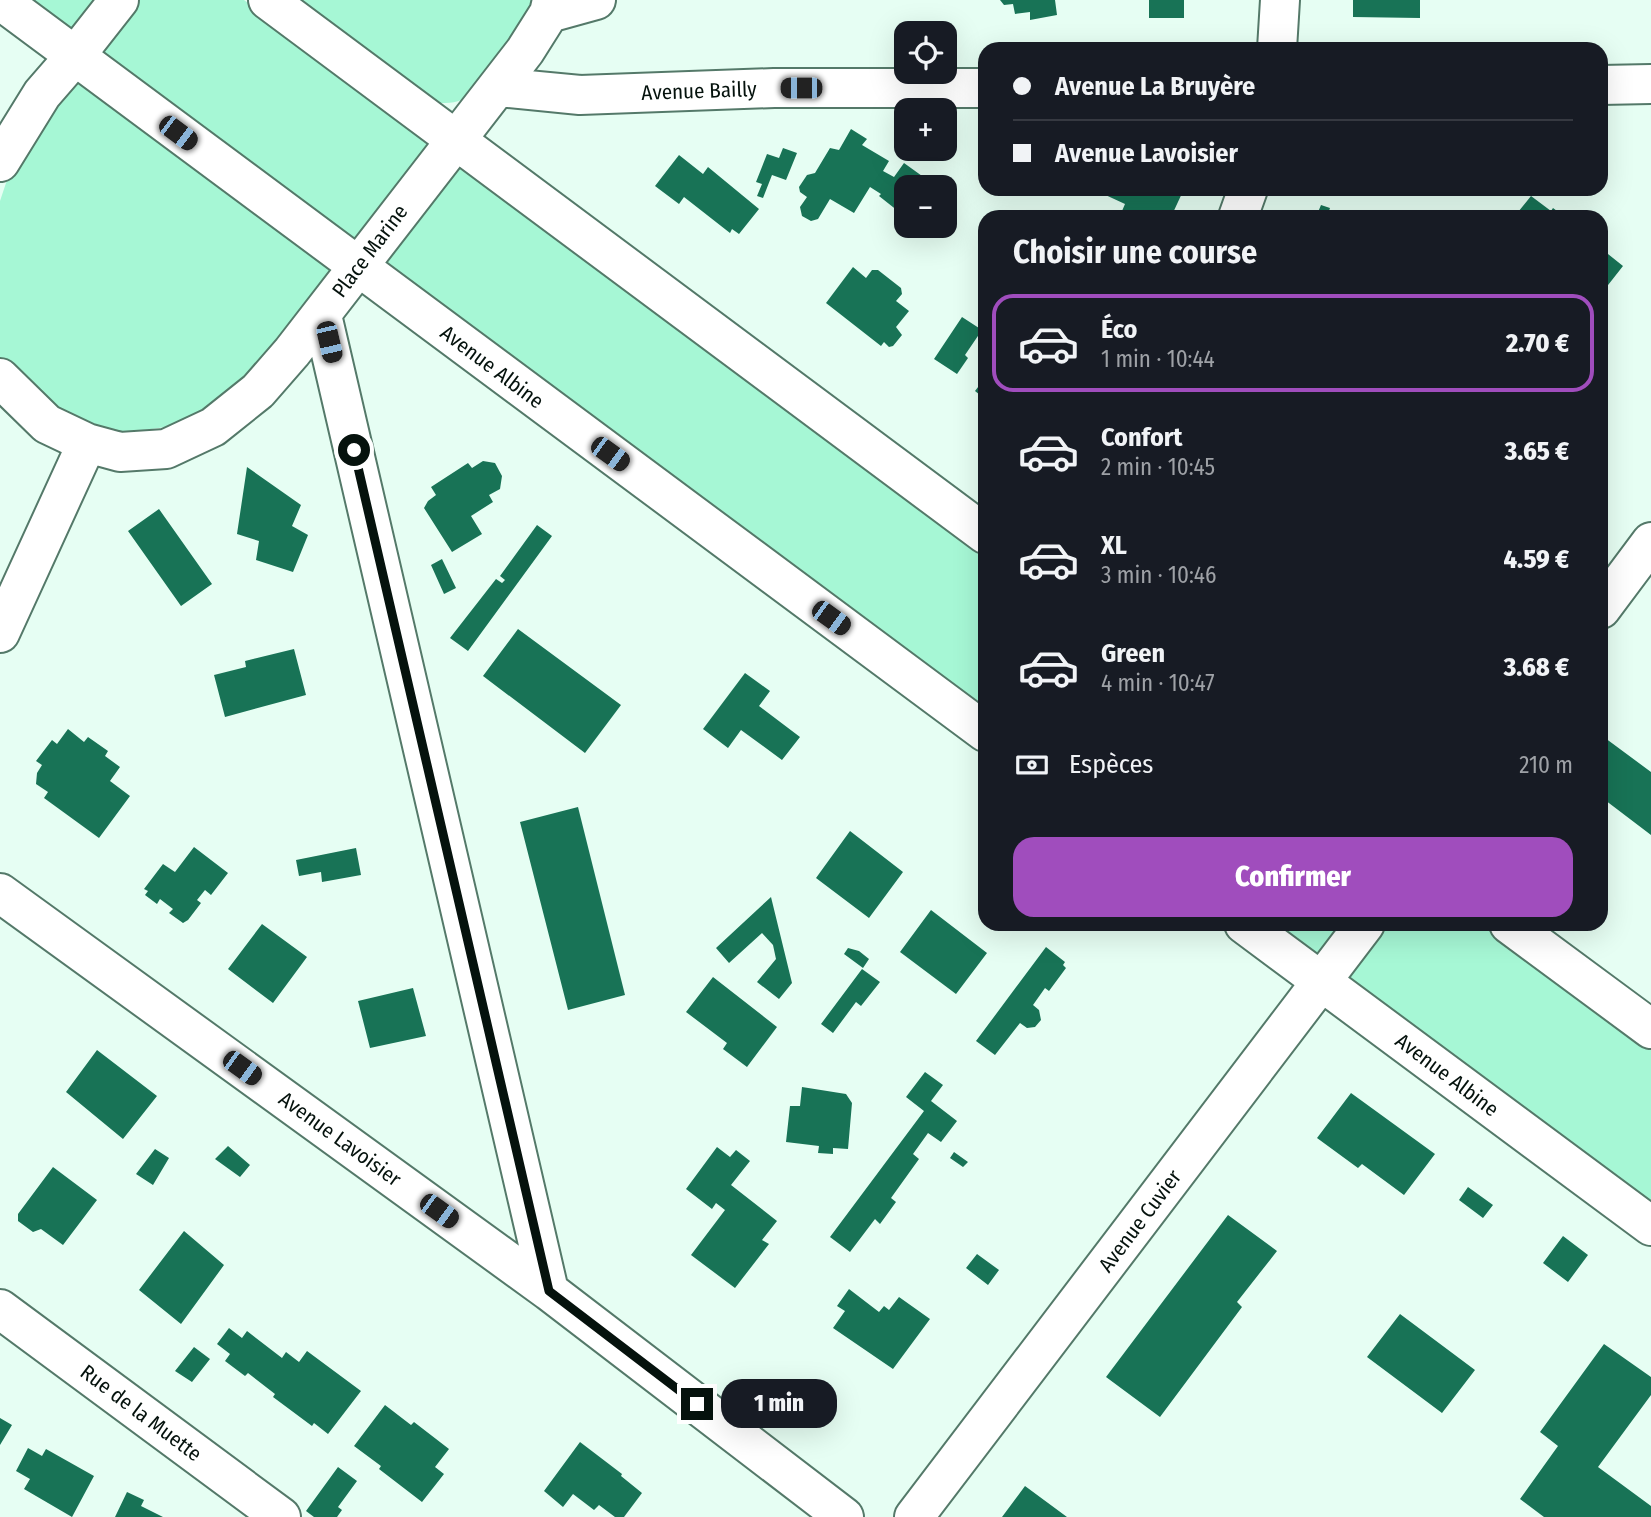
<!DOCTYPE html>
<html lang="fr">
<meta charset="utf-8">
<style>
:root{--surface:#171b24;--page:#242831;--text:#f1f3f6;--muted:#9ea1a6;--line:#363941;--accent:#a04dbd}
body{margin:0;font-family:"Fira Sans Condensed",sans-serif;background:var(--page);color:var(--text);height:100vh;display:flex;flex-direction:column;font-size:26px;white-space:nowrap}
*{box-sizing:border-box;margin:0}
p{font-size:23px;color:var(--muted)}
.icon{flex:none;width:38px;height:38px;fill:none;stroke:currentColor;stroke-width:2;stroke-linecap:round;stroke-linejoin:round}
.map{position:relative;flex:1;overflow:hidden}
.drawer{position:absolute;left:978px;top:210px;width:630px;height:721px;display:flex;flex-direction:column;background:var(--surface);border-radius:21px;box-shadow:0 7px 28px #0002}
.drawer>*{flex:none}
.top-card{position:absolute;left:978px;top:42px;width:630px;height:154px;border-radius:21px;box-shadow:0 7px 28px #0002;display:grid;align-content:center;height:154px;padding:0 35px;background:var(--surface)}
.controls{position:absolute;left:894px;top:21px;display:grid;gap:14px}
.controls a{display:grid;place-items:center;width:63px;height:63px;border-radius:14px;background:var(--surface);box-shadow:0 7px 28px #0002;font-size:35px}
.end{position:absolute;width:32px;height:32px;margin:-16px;border:9px solid #05120d;background:#fff;box-shadow:0 0 0 4px #fff}
.from{border-radius:50%}
.bubble{position:absolute;height:49px;border-radius:21px;background:var(--surface);box-shadow:0 7px 28px #0002;font-size:23px;font-weight:800;line-height:49px;text-align:center}
.car{position:absolute;width:21px;height:42px;margin:-21px -10px;border-radius:9px;box-shadow:0 0 5px 2px #0007;background:linear-gradient(#222 24%,#8ab4d8 0 40%,#222 0 76%,#8ab4d8 0 86%,#222 0)}
.top-card b{display:flex;align-items:center;gap:24px;height:66px;font-size:26px}
.top-card b+b{border-top:2px solid var(--line)}
.top-card i{width:18px;height:18px;background:var(--text)}
ul{padding:0;list-style:none}
li{display:flex;align-items:center;gap:21px;height:98px;margin:0 14px 10px;padding:0 21px;border:4px solid transparent;border-radius:21px}
li div{flex:1}
li b{display:block;font-size:26px}
li em{font-style:normal;font-weight:800}
li.active{border-color:var(--accent)}
li>.icon{width:63px;height:63px;stroke-width:1.5}
h2{padding:0 35px;font-size:32px;line-height:84px}
.pay{display:flex;align-items:center;gap:18px;height:77px;padding:0 35px;font-size:26px}
.pay p{margin-inline-start:auto}
.button{display:flex;gap:14px;margin-top:auto;padding:14px 35px}
.button a{flex:1;height:80px;border-radius:21px;background:var(--accent);color:#fff;font-size:28px;font-weight:800;line-height:80px;text-align:center}
.map>svg:first-child{display:block}
.green{fill:#a6f7d5}
.building{fill:#187356}
.lines{fill:none;stroke-linecap:round;stroke-linejoin:round}
.minor-casing{stroke:#547969;stroke-width:42}
.minor{stroke:#fff;stroke-width:38}
.route{stroke:#05120d;stroke-width:9}
.labels{text-anchor:middle;stroke-width:7;stroke-linejoin:round;paint-order:stroke}
.street-label{font-size:21px;fill:#05120d;stroke:#fff}
</style>
<div class="map">
<svg width="1651" height="1517" viewBox="0 0 1651 1517">
<rect width="100%" height="100%" fill="#e6fef3"/>
<path class="green" d="M21,0H244L985,551V717Z
M288,0H535C517,30 496,74 469,96C460,103 448,103 437,103Z
M77,73L341,273L286,340L210,414L179,425L138,431L100,432L68,418L0,360V201L8,177Z
M1264,924H1487L1651,1046V1212Z"/>
<path class="building" d="M1000,0H1055L1057,15L1030,20V12L1015,14L1013,4L1004,5Z
M1149,0H1184V18H1149Z
M1353,0H1420V18L1353,17Z
M851,129L867,139L862,145L889,161L883,171L894,177L904,163L929,181L924,187H906V211L903,215L879,196L881,194L870,187L854,213L830,199L818,219L811,221L802,216L800,207L807,197L800,192L799,187L807,175L815,173L830,148L839,150Z
M783,148L797,153L786,180L772,175L763,198L757,196L762,184L756,182L767,154L779,158Z
M679,155L703,174L708,167L759,209L739,234L732,229L730,233L684,197L679,204L655,186Z
M1100,189H1184L1171,217H1137L1122,211L1125,204L1099,192Z
M1531,196L1551,211L1553,208L1565,217H1514Z
M1321,205L1330,208L1327,217H1316Z
M1601,244L1606,248L1603,250L1623,266L1601,294Z
M853,267L866,278L872,270H878L901,288L902,294L896,301L909,311L896,327L902,335L893,346L889,347L884,342L881,346L826,303Z
M962,317L982,330L965,355L968,358L957,374L934,359Z
M985,378V399L975,391Z
M483,461L495,463L502,476L500,489L489,495L493,502L471,516L482,534L452,552L424,508L428,501L436,495L431,487L468,463L472,468Z
M247,467L301,505L292,526L308,535L293,572L256,560L259,541L237,534Z
M159,509L212,584L181,606L128,531Z
M537,525L552,536L468,651L450,638L496,579L502,583L505,580L500,576Z
M442,559L456,588L444,594L431,565Z
M518,629L621,705L585,753L483,676Z
M294,649L306,695L225,717L214,675L246,667L245,661Z
M745,673L770,691L759,706L800,737L782,760L741,730L728,748L703,729Z
M68,729L84,742L88,737L108,751L105,756L120,767L110,781L130,796L99,838L44,798L48,792L36,784L37,773L42,765L36,761L52,740L57,744Z
M1601,735L1651,772V835L1601,797Z
M578,807L625,995L568,1010L520,822Z
M850,831L903,872L869,918L816,878Z
M194,847L228,873L211,895L205,890L197,900L201,903L188,920L183,923L169,913L173,909L160,899L157,904L145,895L148,891L144,889L163,864L175,872Z
M356,848L361,875L322,882L321,872L299,876L296,860Z
M771,897L792,983L779,999L757,982L776,959L773,945L762,933L729,963L716,948Z
M931,910L987,953L956,994L900,952Z
M262,924L307,957L273,1003L228,969Z
M1046,947L1065,962L1063,965L1066,968L1049,991L1045,988L1033,1005L1039,1010L1041,1020L1035,1027L1027,1028L1020,1023L995,1055L976,1041Z
M848,948L859,951L869,959L863,968L844,954Z
M862,969L880,982L861,1006L856,1002L833,1033L821,1024Z
M713,977L777,1027L747,1067L723,1049L727,1043L686,1012Z
M413,988L426,1036L370,1048L358,1001Z
M97,1050L157,1096L123,1139L66,1092Z
M925,1072L943,1085L931,1101L957,1121L941,1142L928,1133L913,1154L919,1159L891,1198L896,1202L880,1224L875,1219L850,1252L830,1237L924,1111L906,1097Z
M802,1087L846,1094L852,1103L848,1149L833,1148V1154L818,1153L819,1146L786,1142L790,1106H800Z
M1351,1093L1435,1154L1404,1195L1362,1164L1358,1168L1317,1138Z
M228,1146L250,1165L240,1177L215,1159Z
M717,1147L730,1157L736,1150L750,1161L731,1185L777,1221L762,1240L769,1244L735,1288L691,1255L725,1210L716,1203L712,1209L686,1189Z
M155,1149L169,1158L153,1185L136,1174Z
M954,1152L968,1162L963,1167L950,1158Z
M53,1167L97,1200L63,1245L41,1229L33,1232L18,1221V1214Z
M1468,1187L1493,1205L1483,1218L1459,1200Z
M1228,1215L1277,1251L1237,1302L1242,1307L1160,1417L1106,1377Z
M184,1231L224,1265L181,1324L139,1290Z
M1563,1236L1588,1255L1568,1282L1543,1263Z
M977,1254L999,1270L988,1285L966,1268Z
M849,1289L879,1312L884,1306L889,1310L899,1297L930,1319L893,1369L833,1328L845,1311L837,1306Z
M1400,1314L1475,1370L1442,1413L1367,1357Z
M229,1328L242,1338L247,1331L282,1358L286,1352L299,1362L307,1351L361,1391L328,1434L314,1423L312,1426L273,1397L275,1394L248,1373L245,1376L225,1361L230,1354L217,1344Z
M1604,1344L1651,1377V1395L1598,1467L1651,1506V1517H1544L1520,1499L1558,1446L1540,1432Z
M194,1347L210,1359L192,1382L175,1371Z
M385,1405L411,1425L414,1422L449,1449L435,1467L444,1474L422,1502L379,1469L381,1466L354,1446Z
M0,1418L12,1425L0,1445Z
M580,1442L622,1474L621,1476L642,1493L624,1517H615L599,1505L594,1510L573,1494L563,1507L544,1491Z
M28,1448L42,1456L46,1449L94,1476L72,1517L24,1489L30,1479L16,1471Z
M338,1467L357,1481L338,1507L342,1510L337,1517H314L306,1511Z
M1025,1486L1067,1517H1002Z
M127,1492L144,1500L141,1506L163,1517H115Z"/>
<g class="lines">
<g class="minor-casing">
<path id="minor" d="M0,0L985,732
M268,0L985,534
M549,13L596,0
M1277,49L1280,0
M1601,85L1651,84
M498,87L580,95L774,88H985
M0,162L42,94L75,56L119,0
M1238,217L1248,189
M322,315L549,1291
M0,378L47,424L87,443L120,452L166,449L213,427L258,391L292,352L525,51L549,13L552,0
M1601,609L1651,542
M0,633L87,443
M0,893L549,1291L844,1517
M1244,924L1651,1226
M1509,924L1651,1029
M0,1309L281,1517
M914,1517L1365,924"/>
</g>
<use href="#minor" class="minor"/>
</g>
<g class="lines">
<path class="route" d="M354,450L549,1291L697,1404"/>
</g>
<g class="labels">
<g class="street-label">
<text transform="translate(699 91) rotate(-2)" y="7">Avenue Bailly</text>
<text transform="translate(370 251) rotate(-53)" y="7">Place Marine</text>
<text transform="translate(492 367) rotate(37)" y="7">Avenue Albine</text>
<text transform="translate(1447 1075) rotate(37)" y="7">Avenue Albine</text>
<text transform="translate(340 1139) rotate(36)" y="7">Avenue Lavoisier</text>
<text transform="translate(1140 1221) rotate(-53)" y="7">Avenue Cuvier</text>
<text transform="translate(141 1413) rotate(37)" y="7">Rue de la Muette</text>
</g>
</g>
</svg>
<div class="controls">
<a><svg class="icon" aria-label="locate" viewBox="0 0 24 24"><circle cx="12" cy="12" r="6"/><path d="M12 2v4M12 18v4M2 12h4M18 12h4"/></svg></a>
<a>+</a>
<a>−</a>
</div>
<i class="end from" style="left:354px;top:450px"></i>
<i class="end" style="left:697px;top:1404px"></i>
<div class="bubble" style="left:721px;top:1379px;width:116px">1 min</div>
<i class="car" style="left:801px;top:88px;rotate:270deg"></i>
<i class="car" style="left:178px;top:133px;rotate:127deg"></i>
<i class="car" style="left:329px;top:342px;rotate:167deg"></i>
<i class="car" style="left:610px;top:454px;rotate:126deg"></i>
<i class="car" style="left:831px;top:618px;rotate:126deg"></i>
<i class="car" style="left:242px;top:1068px;rotate:126deg"></i>
<i class="car" style="left:439px;top:1211px;rotate:126deg"></i>
<div class="top-card">
<b><i class="from"></i>Avenue La Bruyère</b>
<b><i></i>Avenue Lavoisier</b>
</div>
<section class="drawer">
<h2>Choisir une course</h2>
<ul>
<li class="active"><svg class="icon" aria-label="car" viewBox="0 0 24 24"><path d="M5 17H2v-5l4-1 3-4h7l3 4 3 1v5h-3M9 17h6M6 11h13"/><circle cx="7" cy="17" r="2"/><circle cx="17" cy="17" r="2"/></svg><div><b>Éco</b><p>1 min · 10:44</p></div><em>2.70 €</em></li>
<li><svg class="icon" aria-label="car" viewBox="0 0 24 24"><path d="M5 17H2v-5l4-1 3-4h7l3 4 3 1v5h-3M9 17h6M6 11h13"/><circle cx="7" cy="17" r="2"/><circle cx="17" cy="17" r="2"/></svg><div><b>Confort</b><p>2 min · 10:45</p></div><em>3.65 €</em></li>
<li><svg class="icon" aria-label="car" viewBox="0 0 24 24"><path d="M5 17H2v-5l4-1 3-4h7l3 4 3 1v5h-3M9 17h6M6 11h13"/><circle cx="7" cy="17" r="2"/><circle cx="17" cy="17" r="2"/></svg><div><b>XL</b><p>3 min · 10:46</p></div><em>4.59 €</em></li>
<li><svg class="icon" aria-label="car" viewBox="0 0 24 24"><path d="M5 17H2v-5l4-1 3-4h7l3 4 3 1v5h-3M9 17h6M6 11h13"/><circle cx="7" cy="17" r="2"/><circle cx="17" cy="17" r="2"/></svg><div><b>Green</b><p>4 min · 10:47</p></div><em>3.68 €</em></li>
</ul>
<div class="pay"><svg class="icon" aria-label="cash" viewBox="0 0 24 24"><path d="M3 7h18v10H3z"/><circle cx="12" cy="12" r="2"/></svg>Espèces<p>210 m</p></div>
<div class="button"><a>Confirmer</a></div>
</section>
</div>
